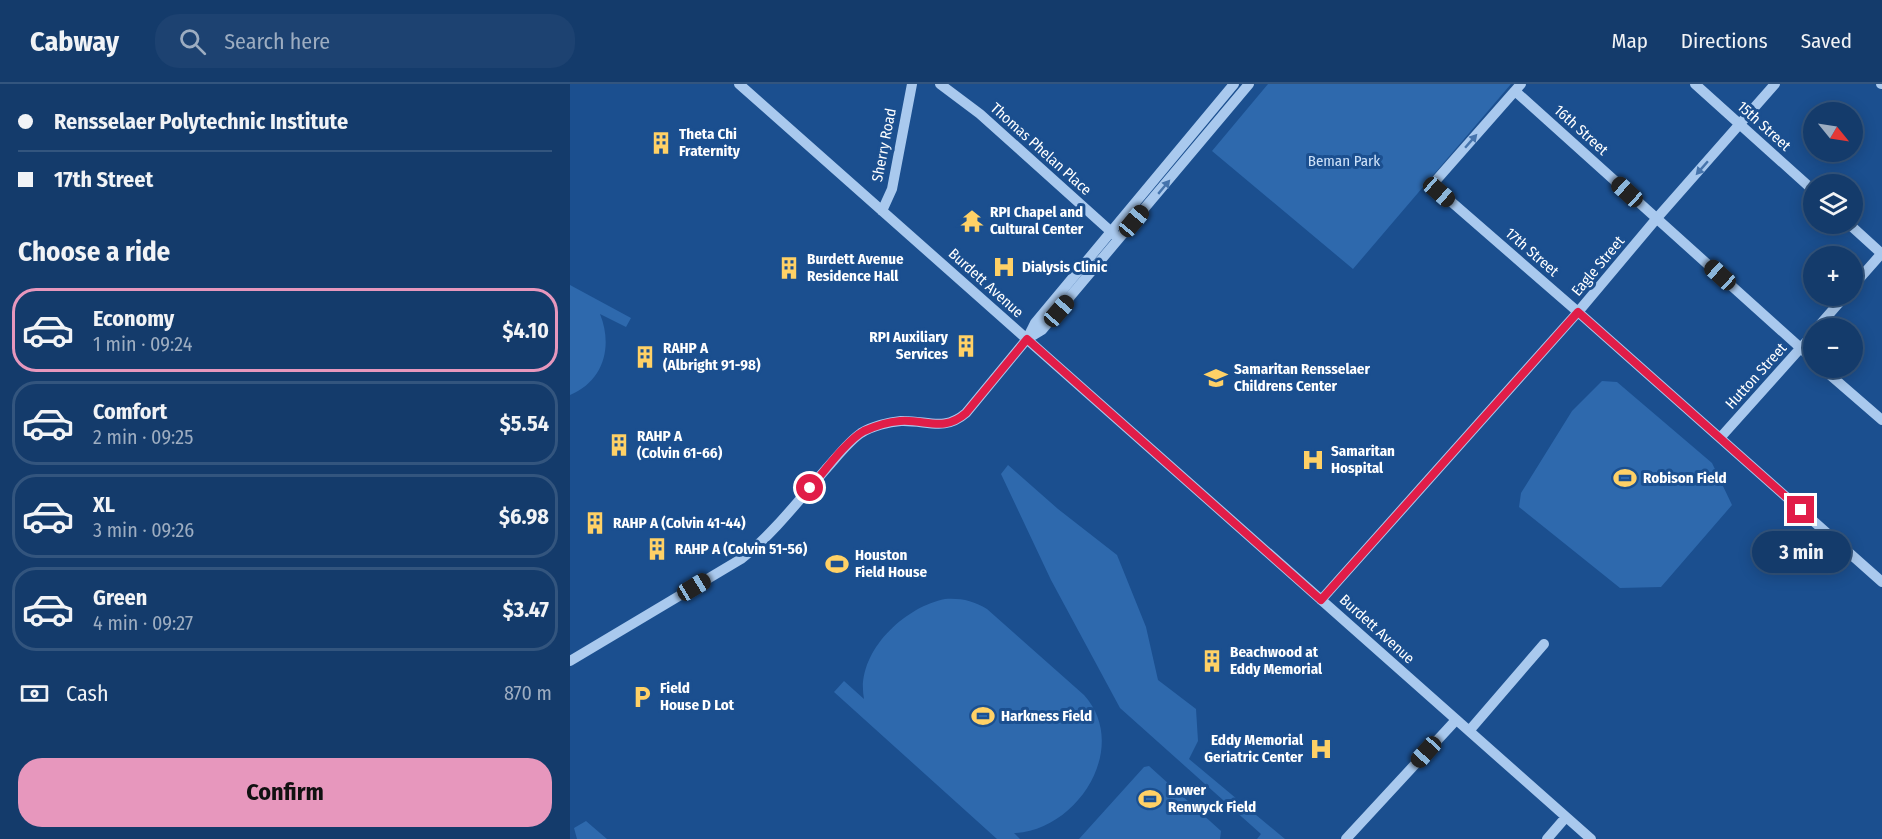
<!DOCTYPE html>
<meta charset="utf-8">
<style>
:root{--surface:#143b6b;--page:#1d4271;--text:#f1f3f6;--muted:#9dadc1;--line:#33557e;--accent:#e797bd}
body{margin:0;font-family:"Fira Sans Condensed",sans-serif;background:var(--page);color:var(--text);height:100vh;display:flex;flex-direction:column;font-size:22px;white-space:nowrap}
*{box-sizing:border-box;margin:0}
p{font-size:20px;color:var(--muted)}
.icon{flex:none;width:33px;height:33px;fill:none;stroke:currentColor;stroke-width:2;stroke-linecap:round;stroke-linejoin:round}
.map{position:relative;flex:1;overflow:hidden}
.panel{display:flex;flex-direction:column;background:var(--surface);width:570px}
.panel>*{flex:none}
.top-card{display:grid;align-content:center;height:132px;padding:0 18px;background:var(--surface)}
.needle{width:39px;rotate:120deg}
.buttons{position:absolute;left:1233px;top:18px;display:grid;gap:12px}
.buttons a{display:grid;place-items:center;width:60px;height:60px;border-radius:50%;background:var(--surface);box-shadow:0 3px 15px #0003,0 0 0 2px var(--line);font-size:30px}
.end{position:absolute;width:27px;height:27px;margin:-14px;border:8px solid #e11d48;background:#fff;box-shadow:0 0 0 3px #fff}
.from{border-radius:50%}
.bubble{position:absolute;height:42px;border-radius:21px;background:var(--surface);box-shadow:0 3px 15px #0003,0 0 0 2px var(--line);font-size:20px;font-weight:700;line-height:42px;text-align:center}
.car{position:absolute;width:18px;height:36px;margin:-18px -9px;border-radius:8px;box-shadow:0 0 4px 2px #0007;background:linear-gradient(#222 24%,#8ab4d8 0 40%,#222 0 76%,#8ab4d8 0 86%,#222 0)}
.top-card b{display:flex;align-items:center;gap:21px;height:57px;font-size:22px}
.top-card b+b{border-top:2px solid var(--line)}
.top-card i{width:15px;height:15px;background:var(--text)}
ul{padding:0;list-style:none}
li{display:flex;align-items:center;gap:18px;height:84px;margin:0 12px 9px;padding:0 6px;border:3px solid var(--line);border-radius:24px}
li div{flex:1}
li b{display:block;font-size:22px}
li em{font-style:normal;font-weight:700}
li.on{border-color:var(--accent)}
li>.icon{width:54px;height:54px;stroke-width:1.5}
h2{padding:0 18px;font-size:27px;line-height:72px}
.pay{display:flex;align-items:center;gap:15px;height:66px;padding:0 18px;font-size:22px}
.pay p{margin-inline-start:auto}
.action{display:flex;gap:12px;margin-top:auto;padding:12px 18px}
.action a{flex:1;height:69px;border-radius:24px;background:var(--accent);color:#111;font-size:24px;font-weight:700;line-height:69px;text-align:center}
header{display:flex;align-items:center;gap:36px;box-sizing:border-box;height:84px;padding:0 30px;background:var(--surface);border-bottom:2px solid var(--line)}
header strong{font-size:28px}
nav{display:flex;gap:33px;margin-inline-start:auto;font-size:21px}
.search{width:420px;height:54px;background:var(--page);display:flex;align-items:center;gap:15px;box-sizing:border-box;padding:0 21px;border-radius:24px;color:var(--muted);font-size:22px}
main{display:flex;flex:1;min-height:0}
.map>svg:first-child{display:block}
.green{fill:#2e69ad}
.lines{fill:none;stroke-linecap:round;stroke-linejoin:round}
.minor{stroke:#a9c9ee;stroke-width:10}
.oneway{fill:#4674ac}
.route{stroke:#e11d48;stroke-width:8}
.labels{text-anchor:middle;stroke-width:6;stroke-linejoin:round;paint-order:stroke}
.street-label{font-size:15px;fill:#fff;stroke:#1b4f8f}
.poi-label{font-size:15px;font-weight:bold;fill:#fff;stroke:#1b4f8f;text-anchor:start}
.park-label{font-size:15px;fill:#cfe3fa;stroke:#1b4f8f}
</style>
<header>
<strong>Cabway</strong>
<div class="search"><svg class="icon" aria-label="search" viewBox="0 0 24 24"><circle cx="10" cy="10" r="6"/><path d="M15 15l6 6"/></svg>Search here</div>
<nav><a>Map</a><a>Directions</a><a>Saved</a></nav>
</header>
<main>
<section class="panel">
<div class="top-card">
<b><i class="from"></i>Rensselaer Polytechnic Institute</b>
<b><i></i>17th Street</b>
</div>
<h2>Choose a ride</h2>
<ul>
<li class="on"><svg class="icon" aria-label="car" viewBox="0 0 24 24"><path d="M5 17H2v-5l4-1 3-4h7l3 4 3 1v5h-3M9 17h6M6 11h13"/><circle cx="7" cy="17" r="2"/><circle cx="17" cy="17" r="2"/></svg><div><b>Economy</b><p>1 min · 09:24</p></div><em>$4.10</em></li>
<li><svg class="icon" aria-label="car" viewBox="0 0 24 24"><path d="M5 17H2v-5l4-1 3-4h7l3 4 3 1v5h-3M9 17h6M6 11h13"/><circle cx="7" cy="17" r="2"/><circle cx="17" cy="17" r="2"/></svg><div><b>Comfort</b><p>2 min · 09:25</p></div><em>$5.54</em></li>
<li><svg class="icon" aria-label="car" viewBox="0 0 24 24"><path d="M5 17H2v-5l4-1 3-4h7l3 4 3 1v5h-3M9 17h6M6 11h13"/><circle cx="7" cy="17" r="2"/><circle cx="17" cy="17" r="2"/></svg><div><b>XL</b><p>3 min · 09:26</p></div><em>$6.98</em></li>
<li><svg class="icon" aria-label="car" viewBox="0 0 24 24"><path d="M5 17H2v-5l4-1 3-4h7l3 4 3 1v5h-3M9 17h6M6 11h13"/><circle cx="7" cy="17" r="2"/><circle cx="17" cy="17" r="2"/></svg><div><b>Green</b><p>4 min · 09:27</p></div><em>$3.47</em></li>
</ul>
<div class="pay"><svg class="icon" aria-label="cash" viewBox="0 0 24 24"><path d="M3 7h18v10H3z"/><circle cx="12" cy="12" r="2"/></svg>Cash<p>870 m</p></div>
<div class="action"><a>Confirm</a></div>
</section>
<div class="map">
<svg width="1312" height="755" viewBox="0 0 1312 755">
<rect width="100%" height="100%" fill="#1b4f8f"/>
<path class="green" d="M698,0H941L783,185L642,67Z
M0,201L61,234L56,243L30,230C43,262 34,297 0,311Z
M1032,297L1047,298L1142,379L1162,421L1091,503L1050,504L949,423L951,409L1002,327Z
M438,381L488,425L547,471L576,543L588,596L626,625L628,657L619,675L715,755H687L691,750L550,624L481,496L431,390Z
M375,515C391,514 404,517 417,525L514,611C561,663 507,747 444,749L450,755H427L264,608L274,597L294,615C285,569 334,523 375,515Z
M579,682L651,747L650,755H509L574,683Z
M16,737L37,755H7L4,744Z"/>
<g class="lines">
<path class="minor" d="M169,0L1021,755
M370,0L410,30L547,153
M951,0L862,101L1008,228L1312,498
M1125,0L1244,107
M1311,0H1312
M945,7L1244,276
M312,127L322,105L342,0
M1279,140L1312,170
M1282,203L1312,169
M1247,244L1275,212
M457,255L472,246L679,0
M1252,284L1312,336
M1150,354L1244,249
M751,516L1008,228L1087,134L1205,0
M0,577L171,475C203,450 229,416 256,385C267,373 278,358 291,349C302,342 319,338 331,337C357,336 374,348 396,329L457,255L465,239L664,0
M899,647L974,560
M776,755L886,636
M977,755L996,733"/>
</g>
<defs><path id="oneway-solid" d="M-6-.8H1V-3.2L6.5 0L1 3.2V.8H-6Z" transform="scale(1.5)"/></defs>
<g class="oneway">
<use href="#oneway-solid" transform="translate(901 57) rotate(-49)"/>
<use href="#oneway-solid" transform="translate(1132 84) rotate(131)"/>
<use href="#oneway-solid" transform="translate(594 103) rotate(-50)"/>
</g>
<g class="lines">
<path class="route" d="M240,404C253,389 277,356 294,347C305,342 318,338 330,337C356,335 373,349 396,329L457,255L751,516L1008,228L1231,426"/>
</g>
<defs>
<g id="building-bare" transform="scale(1.8)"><path d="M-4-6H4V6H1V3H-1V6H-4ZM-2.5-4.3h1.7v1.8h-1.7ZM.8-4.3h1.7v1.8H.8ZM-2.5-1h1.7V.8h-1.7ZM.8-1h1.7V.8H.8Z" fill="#ffd166" stroke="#1b4f8f" stroke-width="2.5" paint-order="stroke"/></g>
<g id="temple-bare" transform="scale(1.8)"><path d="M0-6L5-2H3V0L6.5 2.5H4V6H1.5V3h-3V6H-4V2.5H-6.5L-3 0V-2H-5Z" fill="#ffd166" stroke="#1b4f8f" stroke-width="2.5" paint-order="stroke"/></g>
<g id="hospital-bare" transform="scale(1.8)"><path d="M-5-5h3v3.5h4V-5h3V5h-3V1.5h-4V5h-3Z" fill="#ffd166" stroke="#1b4f8f" stroke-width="2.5" paint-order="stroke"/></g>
<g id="school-bare" transform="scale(1.8)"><path d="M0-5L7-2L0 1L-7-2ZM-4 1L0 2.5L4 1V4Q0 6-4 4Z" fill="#ffd166" stroke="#1b4f8f" stroke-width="2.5" paint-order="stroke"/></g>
<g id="stadium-bare" transform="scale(1.8)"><path d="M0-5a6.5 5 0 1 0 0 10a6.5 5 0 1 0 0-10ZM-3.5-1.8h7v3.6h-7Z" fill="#ffd166" stroke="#1b4f8f" stroke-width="2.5" paint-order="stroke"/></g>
<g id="parking-bare" transform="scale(1.8)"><path d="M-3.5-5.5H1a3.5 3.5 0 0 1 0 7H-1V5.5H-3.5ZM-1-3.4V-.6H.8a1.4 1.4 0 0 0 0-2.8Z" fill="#ffd166" stroke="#1b4f8f" stroke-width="2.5" paint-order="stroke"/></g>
</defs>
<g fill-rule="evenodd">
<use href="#building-bare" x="91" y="59"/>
<use href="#temple-bare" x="402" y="137"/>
<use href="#hospital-bare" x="434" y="183"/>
<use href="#building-bare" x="219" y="184"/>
<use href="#building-bare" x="396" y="262"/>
<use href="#building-bare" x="75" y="273"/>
<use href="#school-bare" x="646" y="294"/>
<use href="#building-bare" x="49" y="361"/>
<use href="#hospital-bare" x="743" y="376"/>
<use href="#stadium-bare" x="1055" y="394"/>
<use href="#building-bare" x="25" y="439"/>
<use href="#building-bare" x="87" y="465"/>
<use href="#stadium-bare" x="267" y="480"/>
<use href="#building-bare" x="642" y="577"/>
<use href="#parking-bare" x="72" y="613"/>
<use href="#stadium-bare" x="413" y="632"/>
<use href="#hospital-bare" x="751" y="665"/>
<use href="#stadium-bare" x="580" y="715"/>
</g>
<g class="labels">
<g class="street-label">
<text transform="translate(1194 42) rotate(42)" y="5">15th Street</text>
<text transform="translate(1011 46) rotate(42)" y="5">16th Street</text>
<text transform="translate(314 61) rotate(-79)" y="5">Sherry Road</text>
<text transform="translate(471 65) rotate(42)" y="5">Thomas Phelan Place</text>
<text transform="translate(962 168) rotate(41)" y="5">17th Street</text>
<text transform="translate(1028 182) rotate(-50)" y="5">Eagle Street</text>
<text transform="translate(416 199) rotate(42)" y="5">Burdett Avenue</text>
<text transform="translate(1186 292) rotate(-48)" y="5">Hutton Street</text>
<text transform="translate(807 545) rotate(42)" y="5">Burdett Avenue</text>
</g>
<g class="poi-label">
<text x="109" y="55">Theta Chi<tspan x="109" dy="17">Fraternity</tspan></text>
<text x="420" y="133">RPI Chapel and<tspan x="420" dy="17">Cultural Center</tspan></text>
<text x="237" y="180">Burdett Avenue<tspan x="237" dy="17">Residence Hall</tspan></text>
<text x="452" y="188">Dialysis Clinic</text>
<text x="378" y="258" text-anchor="end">RPI Auxiliary<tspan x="378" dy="17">Services</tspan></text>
<text x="93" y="269">RAHP A<tspan x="93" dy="17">(Albright 91-98)</tspan></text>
<text x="664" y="290">Samaritan Rensselaer<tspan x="664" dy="17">Childrens Center</tspan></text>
<text x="67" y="357">RAHP A<tspan x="67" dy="17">(Colvin 61-66)</tspan></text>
<text x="761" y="372">Samaritan<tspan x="761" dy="17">Hospital</tspan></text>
<text x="1073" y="399">Robison Field</text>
<text x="43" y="444">RAHP A (Colvin 41-44)</text>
<text x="105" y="470">RAHP A (Colvin 51-56)</text>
<text x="285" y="476">Houston<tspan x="285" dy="17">Field House</tspan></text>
<text x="660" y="573">Beachwood at<tspan x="660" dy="17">Eddy Memorial</tspan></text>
<text x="90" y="609">Field<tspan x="90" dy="17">House D Lot</tspan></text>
<text x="431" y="637">Harkness Field</text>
<text x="733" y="661" text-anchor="end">Eddy Memorial<tspan x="733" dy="17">Geriatric Center</tspan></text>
<text x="598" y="711">Lower<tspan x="598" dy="17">Renwyck Field</tspan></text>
</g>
<g class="park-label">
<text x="774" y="82">Beman Park</text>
</g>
</g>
</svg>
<div class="buttons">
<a><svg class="needle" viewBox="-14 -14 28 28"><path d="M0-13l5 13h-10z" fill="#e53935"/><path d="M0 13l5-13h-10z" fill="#9dadc1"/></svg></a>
<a><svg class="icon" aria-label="layers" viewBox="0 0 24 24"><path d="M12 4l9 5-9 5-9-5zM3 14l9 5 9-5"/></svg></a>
<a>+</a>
<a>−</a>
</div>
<i class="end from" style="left:240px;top:404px"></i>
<i class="end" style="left:1231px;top:426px"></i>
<div class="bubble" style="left:1182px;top:447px;width:99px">3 min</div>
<i class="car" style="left:869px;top:108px;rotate:131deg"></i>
<i class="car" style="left:1057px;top:108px;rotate:312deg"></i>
<i class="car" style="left:564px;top:137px;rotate:40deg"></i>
<i class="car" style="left:1150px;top:191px;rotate:312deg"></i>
<i class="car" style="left:489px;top:227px;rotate:41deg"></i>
<i class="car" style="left:124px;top:503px;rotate:59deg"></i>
<i class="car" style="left:856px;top:668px;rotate:222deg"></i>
</div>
</main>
